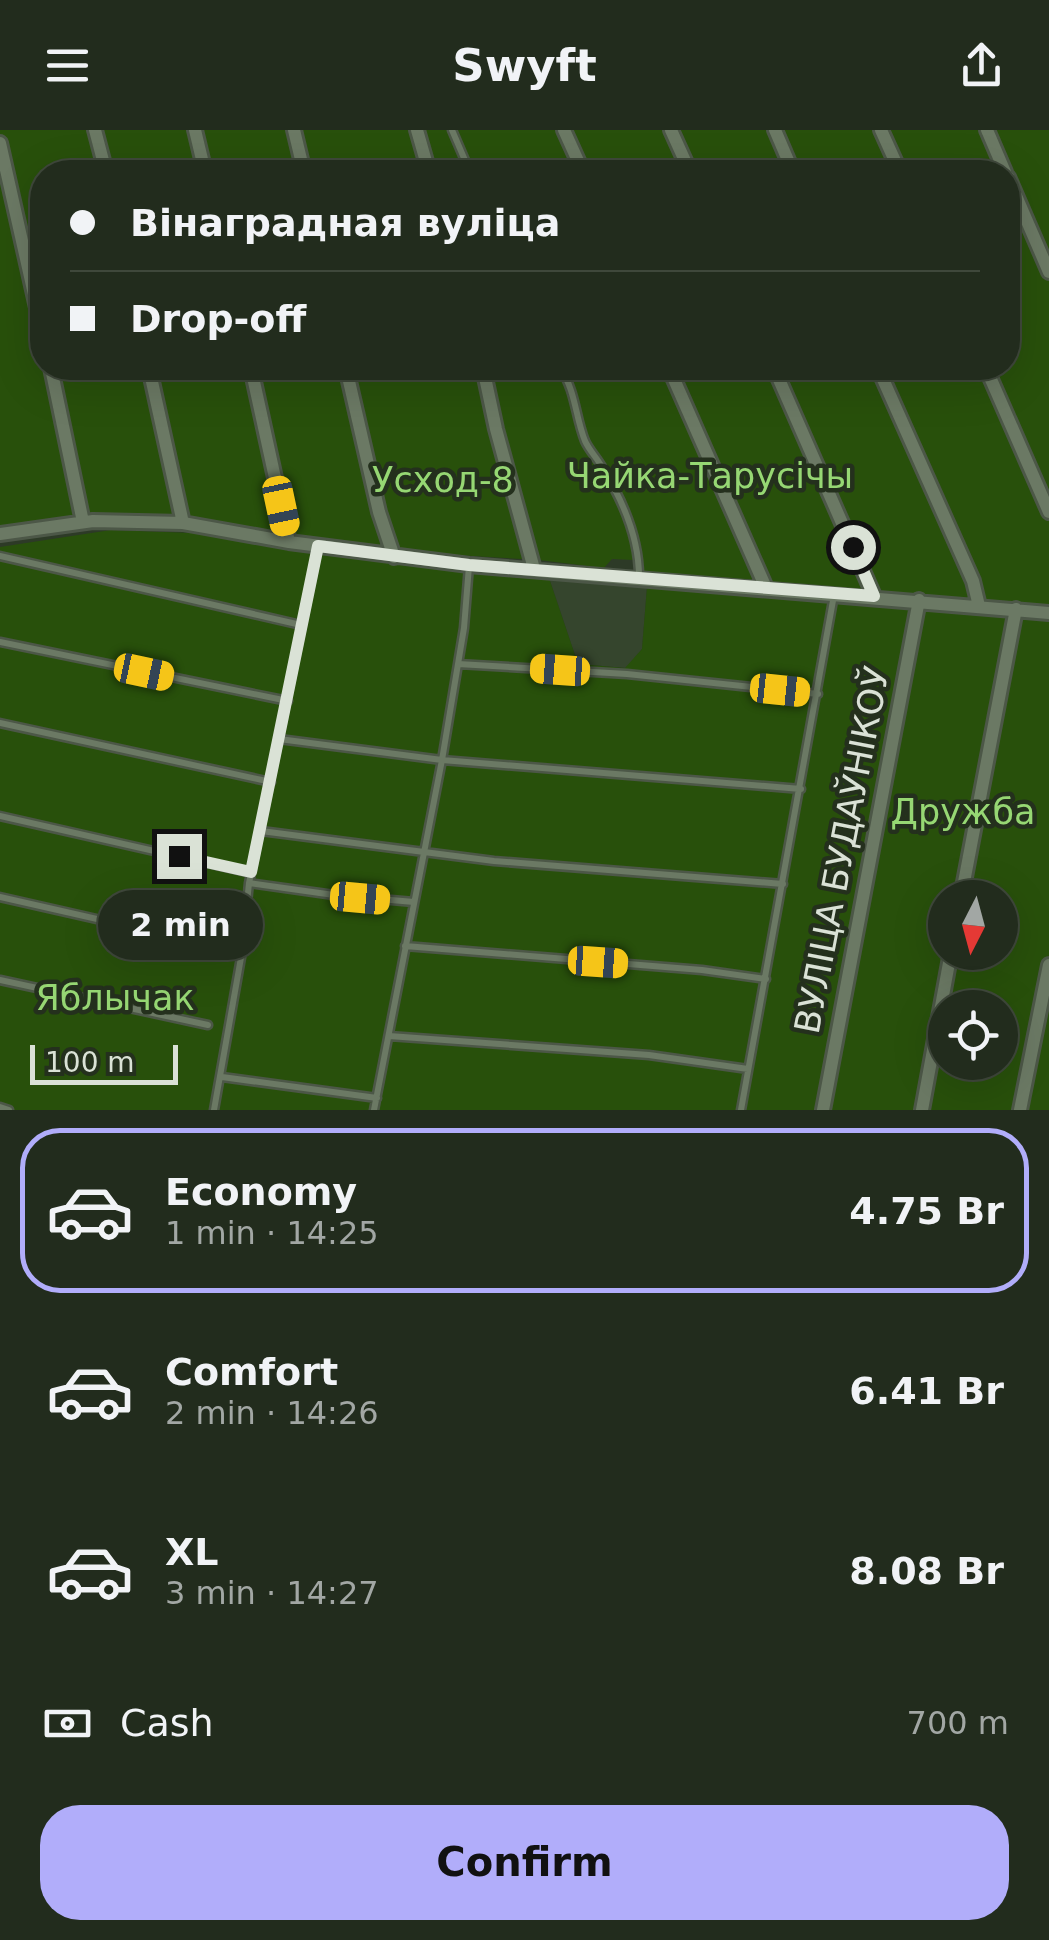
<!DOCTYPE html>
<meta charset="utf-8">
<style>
:root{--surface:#222c1d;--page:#2e382a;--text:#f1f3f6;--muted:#a2a7a4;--line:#3f483b;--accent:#b1adfa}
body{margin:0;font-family:"DejaVu Sans",sans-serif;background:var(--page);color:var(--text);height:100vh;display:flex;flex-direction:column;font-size:38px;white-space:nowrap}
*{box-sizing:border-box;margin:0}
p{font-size:32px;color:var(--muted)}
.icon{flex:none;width:55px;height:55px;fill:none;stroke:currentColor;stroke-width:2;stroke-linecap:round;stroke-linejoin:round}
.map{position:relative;height:980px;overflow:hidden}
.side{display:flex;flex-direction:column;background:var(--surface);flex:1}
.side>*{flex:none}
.guide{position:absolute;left:30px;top:30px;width:990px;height:220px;border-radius:40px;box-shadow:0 10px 40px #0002,0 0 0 2px var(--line);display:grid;align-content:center;height:220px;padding:0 40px;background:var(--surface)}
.needle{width:65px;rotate:186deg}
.controls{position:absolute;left:928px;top:750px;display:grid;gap:20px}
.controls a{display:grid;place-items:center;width:90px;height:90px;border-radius:50%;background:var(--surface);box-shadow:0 10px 40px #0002,0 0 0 2px var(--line);font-size:50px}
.scale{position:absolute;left:30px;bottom:25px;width:148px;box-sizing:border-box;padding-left:10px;border:5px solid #dae2d6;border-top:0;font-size:28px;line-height:35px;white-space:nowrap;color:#dae2d6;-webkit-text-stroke:8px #24301d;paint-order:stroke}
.end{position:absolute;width:45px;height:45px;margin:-22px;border:12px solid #dae2d6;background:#111;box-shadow:0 0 0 5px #111}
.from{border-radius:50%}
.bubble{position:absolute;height:70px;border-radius:35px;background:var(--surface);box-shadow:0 10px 40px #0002,0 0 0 2px var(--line);font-size:32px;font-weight:700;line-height:70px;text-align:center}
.car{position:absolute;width:30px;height:60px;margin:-30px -15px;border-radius:12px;box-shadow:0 0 8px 2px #0007;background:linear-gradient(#f5c518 24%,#345 0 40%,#f5c518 0 76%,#345 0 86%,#f5c518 0)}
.guide b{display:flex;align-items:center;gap:35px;height:95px;font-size:38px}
.guide b+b{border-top:2px solid var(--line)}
.guide i{width:25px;height:25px;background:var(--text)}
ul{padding:18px 0 0;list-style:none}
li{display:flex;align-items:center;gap:30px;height:165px;margin:0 20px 15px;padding:0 20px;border:5px solid transparent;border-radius:40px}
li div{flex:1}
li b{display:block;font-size:38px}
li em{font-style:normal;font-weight:700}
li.active{border-color:var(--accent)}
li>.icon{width:90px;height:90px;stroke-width:1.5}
.pay{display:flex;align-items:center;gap:25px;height:110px;padding:0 40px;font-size:38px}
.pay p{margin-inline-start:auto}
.action{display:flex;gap:20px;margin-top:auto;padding:20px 40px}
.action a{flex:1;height:115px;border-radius:40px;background:var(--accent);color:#111;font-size:40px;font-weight:700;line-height:115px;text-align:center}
header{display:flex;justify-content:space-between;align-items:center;height:130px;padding:0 40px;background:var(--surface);font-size:45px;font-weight:700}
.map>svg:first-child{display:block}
.built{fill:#35452d}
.green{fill:#28500b;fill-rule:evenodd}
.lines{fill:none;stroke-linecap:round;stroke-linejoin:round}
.lane-casing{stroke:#4c5747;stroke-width:11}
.street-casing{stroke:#4c5747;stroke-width:18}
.lane{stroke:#6b7964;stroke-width:6}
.street{stroke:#6b7964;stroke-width:12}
.route{stroke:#dae2d6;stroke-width:12}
.labels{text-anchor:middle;stroke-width:9;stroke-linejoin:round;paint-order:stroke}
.park-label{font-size:35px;fill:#96d773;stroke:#24301d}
.street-label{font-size:35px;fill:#dae2d6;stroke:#24301d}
</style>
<header><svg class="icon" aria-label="menu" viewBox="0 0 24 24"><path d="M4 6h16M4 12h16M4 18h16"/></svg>Swyft<svg class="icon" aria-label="share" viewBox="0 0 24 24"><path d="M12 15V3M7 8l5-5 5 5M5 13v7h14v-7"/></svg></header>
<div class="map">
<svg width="1049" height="980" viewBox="0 0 1049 980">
<rect width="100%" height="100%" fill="#2d3a27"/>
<path class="built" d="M549,448L647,457L642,519L626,538L578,534Z"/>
<path class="green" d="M0,0H1049V476L645,442L633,430L612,429L604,438L539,430L387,421L171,389L0,400ZM42,42H1008V238H42Z
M111,400L218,404L311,423L549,448L578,534L625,538L642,519L647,457L831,469L1049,488V980H0V417ZM945,768H1000V822H945ZM945,878H1000V932H945Z"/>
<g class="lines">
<g class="lane-casing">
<path id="lane" d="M452,0L470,42
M560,238C576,261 575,286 585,311C589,320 597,328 602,337C622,369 639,409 639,447
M0,426L301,495
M0,512L288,571
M458,534L627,544L818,564
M0,593L271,652
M279,609L442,630L801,659
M0,686L251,743
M261,701L494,731L783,754
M249,753L334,765L414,772
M0,767L242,822
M405,816L702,840L766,849
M0,850L208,895
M389,906L649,925L748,939
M222,947L377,968
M0,977L9,980
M214,980L242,822L249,753L318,417
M374,980L442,630L464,498L469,436
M741,980L834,465"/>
</g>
<g class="street-casing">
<path id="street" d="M95,0L106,42
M195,0L205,42
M294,0L304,42
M417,0L429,42
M564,0L583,42
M671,0L690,42
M775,0L793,42
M881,0L900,42
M987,0L1005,42
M0,13L42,200
M1008,47L1049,142
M51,238L83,392
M149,238L183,393
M251,238L289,412
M346,238L379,382L394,427
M483,238L496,299L534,439
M669,238L766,458
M774,238L874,466
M878,238L973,451L979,476
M986,238L1049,382
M0,404L93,391L183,393L289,412L469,435L1049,483
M961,768L1016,479
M823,980L919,470
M922,980L951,822
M1020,980L1049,835"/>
</g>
<use href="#lane" class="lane"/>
<use href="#street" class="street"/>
</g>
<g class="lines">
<path class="route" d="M179,726L251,742L318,416L469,435L874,466L853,417"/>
</g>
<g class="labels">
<g class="park-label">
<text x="710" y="358">Чайка-Тарусічы</text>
<text x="443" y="362">Усход-8</text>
<text x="963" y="694">Дружба</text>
<text x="115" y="880">Яблычак</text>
</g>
<g class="street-label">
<text transform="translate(842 720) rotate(-79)" y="12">ВУЛІЦА БУДАЎНІКОЎ</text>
</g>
</g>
</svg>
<div class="controls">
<a><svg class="needle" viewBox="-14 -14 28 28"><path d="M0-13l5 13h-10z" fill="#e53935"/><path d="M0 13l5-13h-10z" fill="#a2a7a4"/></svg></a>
<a><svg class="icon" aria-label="locate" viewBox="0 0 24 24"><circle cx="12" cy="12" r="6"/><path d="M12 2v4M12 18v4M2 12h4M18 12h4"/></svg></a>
</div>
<div class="scale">100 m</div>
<i class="end from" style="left:853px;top:417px"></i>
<i class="end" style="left:179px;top:726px"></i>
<div class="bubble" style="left:98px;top:760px;width:165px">2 min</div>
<i class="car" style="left:281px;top:376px;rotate:168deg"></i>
<i class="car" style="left:560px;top:540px;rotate:274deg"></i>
<i class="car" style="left:144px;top:542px;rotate:102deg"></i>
<i class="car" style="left:780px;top:560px;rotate:96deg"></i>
<i class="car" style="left:360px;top:768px;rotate:95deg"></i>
<i class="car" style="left:598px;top:832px;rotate:94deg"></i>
<div class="guide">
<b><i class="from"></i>Вінаградная вуліца</b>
<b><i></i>Drop-off</b>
</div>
</div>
<section class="side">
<ul>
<li class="active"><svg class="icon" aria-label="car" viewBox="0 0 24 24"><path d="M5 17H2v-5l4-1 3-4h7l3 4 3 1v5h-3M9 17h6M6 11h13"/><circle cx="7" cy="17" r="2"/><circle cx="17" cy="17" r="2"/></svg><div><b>Economy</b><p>1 min · 14:25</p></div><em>4.75 Br</em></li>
<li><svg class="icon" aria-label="car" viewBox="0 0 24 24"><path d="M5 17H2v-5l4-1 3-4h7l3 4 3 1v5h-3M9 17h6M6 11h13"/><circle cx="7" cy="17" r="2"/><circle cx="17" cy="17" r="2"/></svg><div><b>Comfort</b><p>2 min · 14:26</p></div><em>6.41 Br</em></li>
<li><svg class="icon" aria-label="car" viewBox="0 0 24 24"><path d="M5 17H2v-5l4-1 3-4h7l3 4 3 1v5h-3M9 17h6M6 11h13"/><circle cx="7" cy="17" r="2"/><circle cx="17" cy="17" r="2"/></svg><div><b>XL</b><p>3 min · 14:27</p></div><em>8.08 Br</em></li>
</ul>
<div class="pay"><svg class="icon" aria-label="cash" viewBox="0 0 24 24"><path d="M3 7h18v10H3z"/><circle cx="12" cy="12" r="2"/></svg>Cash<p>700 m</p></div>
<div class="action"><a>Confirm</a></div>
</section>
